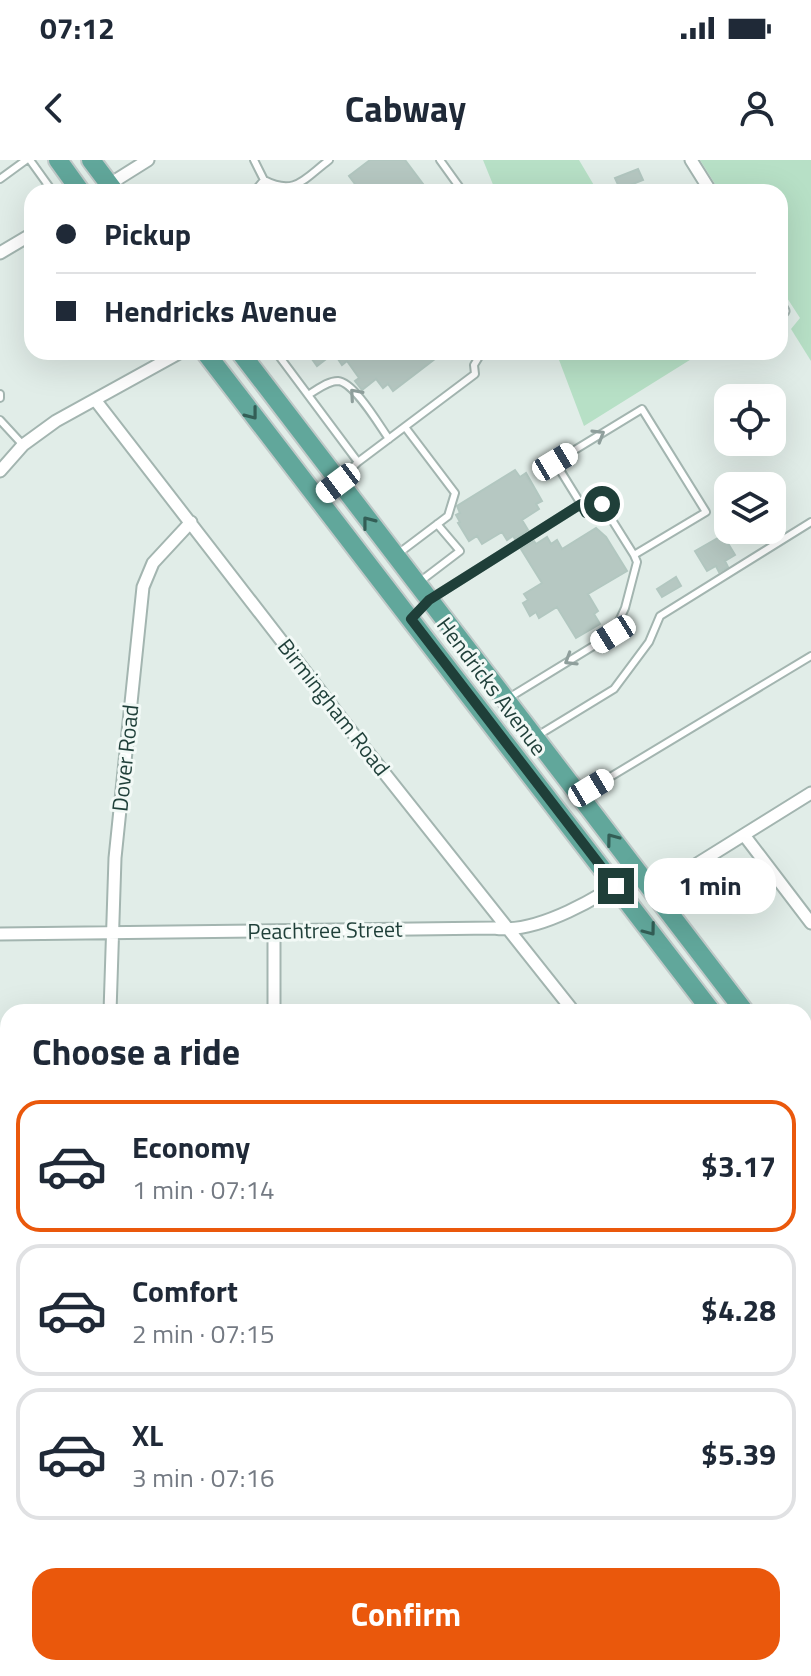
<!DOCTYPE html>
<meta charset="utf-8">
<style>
:root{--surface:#fff;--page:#f2f2f3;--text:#1f2937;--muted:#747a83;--line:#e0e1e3;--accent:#ea580c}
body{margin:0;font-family:"Titillium Web",sans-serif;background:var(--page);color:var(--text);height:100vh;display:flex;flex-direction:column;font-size:30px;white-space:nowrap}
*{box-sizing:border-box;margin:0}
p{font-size:26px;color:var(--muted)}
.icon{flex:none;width:44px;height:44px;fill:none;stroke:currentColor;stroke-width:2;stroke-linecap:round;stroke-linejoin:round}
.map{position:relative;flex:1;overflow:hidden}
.side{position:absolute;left:0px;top:844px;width:812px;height:672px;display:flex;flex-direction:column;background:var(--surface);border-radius:24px 24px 0 0;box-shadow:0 8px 32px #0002}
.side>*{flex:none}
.banner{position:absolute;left:24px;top:24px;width:764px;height:176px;border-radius:24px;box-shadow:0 8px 32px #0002;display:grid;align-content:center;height:176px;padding:0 32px;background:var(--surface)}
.controls{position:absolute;left:714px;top:224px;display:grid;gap:16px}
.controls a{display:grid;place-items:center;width:72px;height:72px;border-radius:16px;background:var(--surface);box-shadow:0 8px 32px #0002;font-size:40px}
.end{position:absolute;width:36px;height:36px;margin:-18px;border:10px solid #1f3f39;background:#fff;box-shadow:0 0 0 4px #fff}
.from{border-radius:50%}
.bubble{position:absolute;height:56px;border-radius:24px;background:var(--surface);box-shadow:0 8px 32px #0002;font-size:26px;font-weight:700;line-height:56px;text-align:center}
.car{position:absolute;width:24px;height:48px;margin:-24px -12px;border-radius:10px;box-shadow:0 0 6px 2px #0007;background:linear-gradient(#fff 24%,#345 0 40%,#fff 0 76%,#345 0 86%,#fff 0)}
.banner b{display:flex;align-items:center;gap:28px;height:76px;font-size:30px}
.banner b+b{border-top:2px solid var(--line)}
.banner i{width:20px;height:20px;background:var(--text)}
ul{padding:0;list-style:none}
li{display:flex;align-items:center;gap:24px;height:132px;margin:0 16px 12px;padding:0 16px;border:4px solid var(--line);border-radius:24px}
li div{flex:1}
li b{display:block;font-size:30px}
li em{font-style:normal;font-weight:700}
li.active{border-color:var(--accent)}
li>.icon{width:72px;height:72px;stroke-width:1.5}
h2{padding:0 32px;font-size:36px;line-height:96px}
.button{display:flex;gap:16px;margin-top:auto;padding:16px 32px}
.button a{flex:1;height:92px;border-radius:24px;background:var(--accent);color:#fff;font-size:32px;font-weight:700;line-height:92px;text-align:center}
.status{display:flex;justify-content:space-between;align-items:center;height:56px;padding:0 40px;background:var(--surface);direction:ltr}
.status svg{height:22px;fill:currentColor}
header{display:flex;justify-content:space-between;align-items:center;height:104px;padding:0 32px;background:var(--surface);font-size:36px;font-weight:700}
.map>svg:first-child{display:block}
.green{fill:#b7e0c6}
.building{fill:#b6c8c2;stroke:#b2c7c0;stroke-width:2}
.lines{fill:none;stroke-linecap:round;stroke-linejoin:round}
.lane-casing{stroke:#a3b5b0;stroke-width:10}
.street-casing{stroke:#a3b5b0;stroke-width:15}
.secondary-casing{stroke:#9ebab2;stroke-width:20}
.primary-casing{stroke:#c0c9c8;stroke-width:22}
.lane{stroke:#fff;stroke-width:6}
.street{stroke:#fff;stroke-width:11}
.secondary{stroke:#fff;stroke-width:16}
.primary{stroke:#61a79b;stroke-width:18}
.oneway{stroke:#8f9f9c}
.oneway2{stroke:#335e56}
.route{stroke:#1f3f39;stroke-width:10}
.labels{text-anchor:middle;stroke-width:6;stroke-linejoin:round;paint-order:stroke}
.street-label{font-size:22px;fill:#1f3f39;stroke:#f2f9f6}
</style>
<div class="status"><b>07:12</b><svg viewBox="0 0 49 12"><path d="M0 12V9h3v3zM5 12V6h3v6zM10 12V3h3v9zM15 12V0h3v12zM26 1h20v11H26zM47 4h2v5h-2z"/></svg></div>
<header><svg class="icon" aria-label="back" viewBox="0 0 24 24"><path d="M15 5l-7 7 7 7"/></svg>Cabway<svg class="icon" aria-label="person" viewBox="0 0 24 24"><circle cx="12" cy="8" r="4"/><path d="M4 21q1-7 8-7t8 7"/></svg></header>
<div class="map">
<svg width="811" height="1516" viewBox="0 0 811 1516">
<rect width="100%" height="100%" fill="#e1ede8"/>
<path class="green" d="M483,0H579L598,32H496Z
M700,0H811V201L791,169L800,158L780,127V32H720Z
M556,192H690L693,198L584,266Z"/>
<path class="building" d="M370,0H405L429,32H361L349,16Z
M638,9L643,20L620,29L615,18Z
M307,192H444L393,231L388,224L383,228L376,219L362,230L355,221L359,218L347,201L342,205L334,193L317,206Z
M515,310L520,317L526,313L542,341L536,344L539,349L522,360L528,370L515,379L513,376L507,380L502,372L482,384L477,376L469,381L458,363L460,362L456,355L460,353L457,346Z
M596,368L606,377L627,411L588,434L598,451L594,454L600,464L576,478L557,447L539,458L536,452L530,456L523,443L528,440L524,434L542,423L521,389L534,381L536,384L547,377L551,384L557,380L562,389Z
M723,375L735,395L725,401L728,407L719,412L716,406L707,411L695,391Z
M676,417L681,426L662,437L657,429Z"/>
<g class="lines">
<g class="lane-casing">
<path id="lane" d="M30,0L53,32
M254,0L264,20L254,32
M440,0L463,32
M0,19L26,0
M264,20C295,36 304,19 329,0
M276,192L358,302
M0,234V238
M308,235C317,230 327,221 338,221C354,222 379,265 389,279
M0,260L23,285
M340,320L358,302L475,214L474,205L482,192
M399,393L448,356L455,333L405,267
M418,423L460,391L437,364
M432,438L581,344L586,353L602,344L634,395L706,352L642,249L555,302L581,344
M507,539L613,474L625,448L637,402L634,395
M537,576L614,529L649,482L660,456L811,362
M582,634L811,496
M804,1071L811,1076
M804,1106L811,1092
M804,1168H811"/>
</g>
<g class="street-casing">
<path id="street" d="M691,0L711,32
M97,32L148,0
M0,93L32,74
M780,146L783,151
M96,241L355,576L574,852
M0,311L23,285L56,261L181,192
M744,675L811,763
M652,732L811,633
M274,771V852
M0,774L494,768C537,775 602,736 636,711
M110,852L115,698L143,427L153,403L191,362
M0,1124H8
M804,1473L811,1454
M36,1508V1516
M195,1516L196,1508
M378,1516L379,1508
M583,1516L584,1508
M789,1516L791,1508"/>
</g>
<g class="secondary-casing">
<path id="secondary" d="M804,1300H811
M0,1301H8"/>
</g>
<g class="primary-casing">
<path id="primary" d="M58,0L81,32
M91,0L115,32
M205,192L712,852
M240,192L745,852
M804,929L811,938
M804,959L811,953
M804,972L811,981"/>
</g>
<use href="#lane" class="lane"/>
<use href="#street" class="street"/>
<use href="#secondary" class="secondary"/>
<use href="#primary" class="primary"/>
</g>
<defs><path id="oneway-chevron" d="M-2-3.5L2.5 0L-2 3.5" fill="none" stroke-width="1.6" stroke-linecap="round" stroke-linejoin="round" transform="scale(2)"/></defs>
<g class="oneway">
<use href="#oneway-chevron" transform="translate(355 234) rotate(-131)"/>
<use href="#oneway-chevron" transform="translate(599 275) rotate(-31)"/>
<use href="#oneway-chevron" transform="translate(570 500) rotate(148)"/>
</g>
<g class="oneway2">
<use href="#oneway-chevron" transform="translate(252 254) rotate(52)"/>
<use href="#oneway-chevron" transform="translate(368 362) rotate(-128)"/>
<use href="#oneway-chevron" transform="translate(612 679) rotate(-127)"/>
<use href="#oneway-chevron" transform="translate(650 770) rotate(53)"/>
</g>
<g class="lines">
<path class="route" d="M602,344L586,353L581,344L429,440L411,459L616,726"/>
</g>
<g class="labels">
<g class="street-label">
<text transform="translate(492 526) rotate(53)" y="8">Hendricks Avenue</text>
<text transform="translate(334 547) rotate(52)" y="8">Birmingham Road</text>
<text transform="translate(125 598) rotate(-84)" y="8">Dover Road</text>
<text transform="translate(325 770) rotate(-1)" y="8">Peachtree Street</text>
</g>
</g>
</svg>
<div class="controls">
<a><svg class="icon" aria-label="locate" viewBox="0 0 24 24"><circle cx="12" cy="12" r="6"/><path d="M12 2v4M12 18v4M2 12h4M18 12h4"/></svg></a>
<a><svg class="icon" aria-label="layers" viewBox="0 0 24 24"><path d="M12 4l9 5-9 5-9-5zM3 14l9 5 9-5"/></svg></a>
</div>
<i class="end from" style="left:602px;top:344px"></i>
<i class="end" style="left:616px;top:726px"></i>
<div class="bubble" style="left:644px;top:698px;width:132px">1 min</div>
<i class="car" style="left:555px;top:302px;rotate:59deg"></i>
<i class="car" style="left:338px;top:323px;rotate:233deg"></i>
<i class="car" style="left:613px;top:474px;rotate:238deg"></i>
<i class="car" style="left:591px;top:628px;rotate:59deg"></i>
<div class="banner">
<b><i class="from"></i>Pickup</b>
<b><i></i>Hendricks Avenue</b>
</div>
<section class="side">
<h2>Choose a ride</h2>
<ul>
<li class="active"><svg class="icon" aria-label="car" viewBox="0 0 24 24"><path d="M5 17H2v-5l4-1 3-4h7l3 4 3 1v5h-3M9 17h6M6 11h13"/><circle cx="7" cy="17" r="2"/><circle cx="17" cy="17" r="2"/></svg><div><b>Economy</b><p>1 min · 07:14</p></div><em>$3.17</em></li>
<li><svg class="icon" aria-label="car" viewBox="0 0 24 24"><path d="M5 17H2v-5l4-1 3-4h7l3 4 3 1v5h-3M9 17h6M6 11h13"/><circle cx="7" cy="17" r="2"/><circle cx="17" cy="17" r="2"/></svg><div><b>Comfort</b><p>2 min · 07:15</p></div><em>$4.28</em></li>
<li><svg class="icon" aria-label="car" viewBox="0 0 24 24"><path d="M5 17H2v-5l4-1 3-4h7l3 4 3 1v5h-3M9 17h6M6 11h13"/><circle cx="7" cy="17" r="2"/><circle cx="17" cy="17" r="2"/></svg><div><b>XL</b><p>3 min · 07:16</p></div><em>$5.39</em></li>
</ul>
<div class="button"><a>Confirm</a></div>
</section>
</div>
